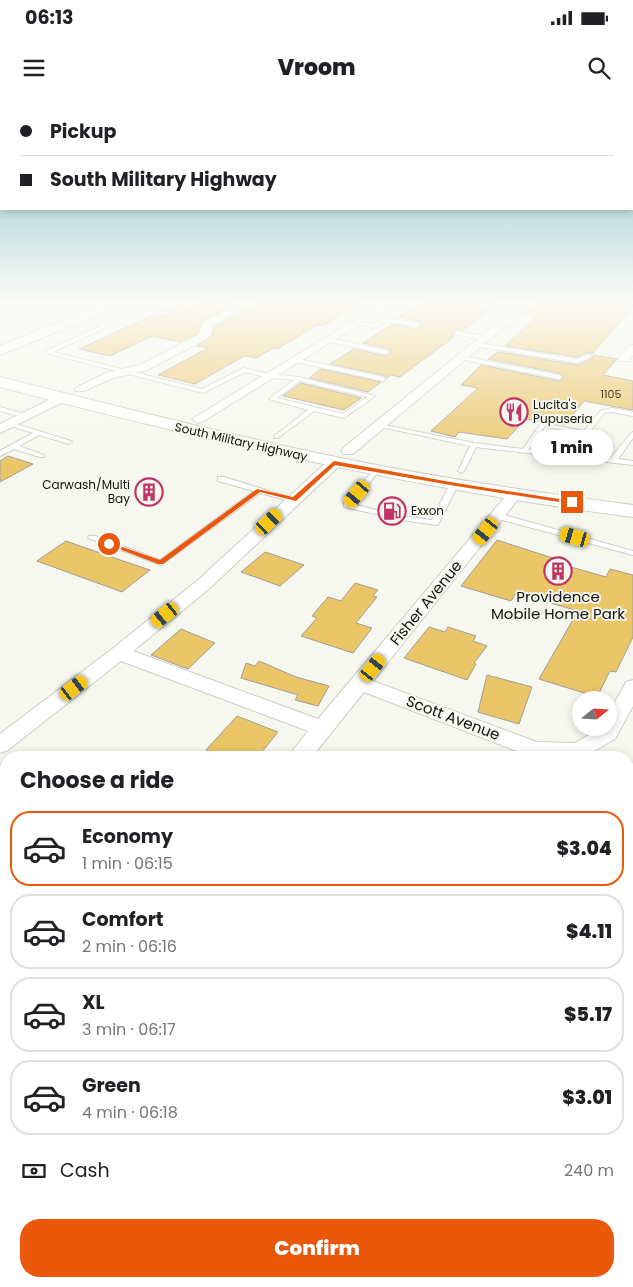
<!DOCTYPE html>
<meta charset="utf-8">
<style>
:root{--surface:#fff;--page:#f2f2f2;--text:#202124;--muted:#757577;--line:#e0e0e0;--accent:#ea580c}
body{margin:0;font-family:Poppins,sans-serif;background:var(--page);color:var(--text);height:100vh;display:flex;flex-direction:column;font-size:19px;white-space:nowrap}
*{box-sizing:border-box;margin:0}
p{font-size:16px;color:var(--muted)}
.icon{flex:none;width:28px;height:28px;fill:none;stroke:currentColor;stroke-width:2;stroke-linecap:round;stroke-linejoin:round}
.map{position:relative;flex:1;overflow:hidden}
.side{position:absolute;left:0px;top:651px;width:634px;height:536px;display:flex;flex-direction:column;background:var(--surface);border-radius:20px 20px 0 0;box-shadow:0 2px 8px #0003}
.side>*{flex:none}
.banner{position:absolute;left:0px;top:0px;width:634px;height:110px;box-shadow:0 2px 8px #0003;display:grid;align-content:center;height:110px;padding:0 20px;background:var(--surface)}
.needle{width:32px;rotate:72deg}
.controls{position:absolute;left:572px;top:591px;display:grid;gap:10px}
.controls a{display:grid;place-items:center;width:45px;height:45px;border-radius:50%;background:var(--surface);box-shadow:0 2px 8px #0003;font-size:25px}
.end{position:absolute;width:22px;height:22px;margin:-11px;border:6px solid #ea580c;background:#fff;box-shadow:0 0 0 2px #fff}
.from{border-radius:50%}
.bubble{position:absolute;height:35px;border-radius:18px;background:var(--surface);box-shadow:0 2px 8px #0003;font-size:16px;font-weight:800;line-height:35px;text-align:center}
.car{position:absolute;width:15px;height:30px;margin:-15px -8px;border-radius:6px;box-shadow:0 0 4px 1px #0007;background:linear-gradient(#f5c518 24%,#345 0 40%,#f5c518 0 76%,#345 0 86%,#f5c518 0)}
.banner b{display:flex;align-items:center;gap:18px;height:48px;font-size:19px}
.banner b+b{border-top:1px solid var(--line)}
.banner i{width:12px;height:12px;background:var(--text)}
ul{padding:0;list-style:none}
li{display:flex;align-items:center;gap:15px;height:75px;margin:0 10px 8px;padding:0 10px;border:2px solid var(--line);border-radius:20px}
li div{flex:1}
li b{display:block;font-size:19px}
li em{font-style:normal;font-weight:800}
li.on{border-color:var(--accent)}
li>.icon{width:45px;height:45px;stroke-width:1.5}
h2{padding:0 20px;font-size:22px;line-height:60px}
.pay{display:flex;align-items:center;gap:12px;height:55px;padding:0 20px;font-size:19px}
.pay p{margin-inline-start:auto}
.button{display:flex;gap:10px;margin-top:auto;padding:10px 20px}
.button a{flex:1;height:58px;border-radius:20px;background:var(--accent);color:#fff;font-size:20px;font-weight:800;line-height:58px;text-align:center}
.status{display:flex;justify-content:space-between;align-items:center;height:35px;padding:0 25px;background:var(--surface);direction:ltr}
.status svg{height:14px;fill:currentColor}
header{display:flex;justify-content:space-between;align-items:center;height:65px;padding:0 20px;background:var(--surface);font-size:22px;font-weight:800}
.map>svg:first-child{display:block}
.built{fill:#ebecdb}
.building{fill:#eac668;stroke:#a09d95}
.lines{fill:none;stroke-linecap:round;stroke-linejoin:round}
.lane-casing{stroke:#cdcec5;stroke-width:2}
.street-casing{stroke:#cdcec5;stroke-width:2}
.secondary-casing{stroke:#cdcec5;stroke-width:2}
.primary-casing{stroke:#cdcec5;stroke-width:2}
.lane{fill:#fff;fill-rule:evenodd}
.street{fill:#fff;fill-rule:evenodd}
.secondary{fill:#fff;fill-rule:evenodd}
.primary{fill:#fff;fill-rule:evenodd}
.route{fill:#ea580c}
.labels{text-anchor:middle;stroke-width:4;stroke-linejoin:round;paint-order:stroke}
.far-number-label{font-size:11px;fill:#473f25}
.far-poi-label{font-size:12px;fill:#11120f;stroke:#f6f7ee;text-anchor:start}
.far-street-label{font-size:12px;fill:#11120f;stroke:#f6f7ee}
.poi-label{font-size:15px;fill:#11120f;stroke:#f6f7ee}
.street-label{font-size:15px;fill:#11120f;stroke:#f6f7ee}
</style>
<div class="status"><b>06:13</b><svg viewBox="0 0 49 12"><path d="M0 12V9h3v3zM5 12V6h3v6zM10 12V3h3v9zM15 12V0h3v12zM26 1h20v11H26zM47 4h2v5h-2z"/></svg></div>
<header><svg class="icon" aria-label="menu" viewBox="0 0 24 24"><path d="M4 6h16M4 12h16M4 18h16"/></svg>Vroom<svg class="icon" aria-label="search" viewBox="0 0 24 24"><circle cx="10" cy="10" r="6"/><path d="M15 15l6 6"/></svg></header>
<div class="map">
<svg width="633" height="1187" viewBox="0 0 633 1187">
<rect width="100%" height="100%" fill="#f6f7ee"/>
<path class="built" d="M633,859V1009L628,1006V893Z"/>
<path class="building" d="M202,201H243L203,220L197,234L180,242L152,236L110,256L79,249L156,214L167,216L170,212L165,210L177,204L190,207Z
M259,201H366L323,226L317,225L277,249L274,248L256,258L244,256L195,284L158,275L208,248L197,246L212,235L214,227Z
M422,201H500L463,230H454L452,234L455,236L400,277L391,275L387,278L383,275L330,264L354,249L386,256L390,254L391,251L386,248L363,243L392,224L417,229L421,227L422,224L418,221L399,217Z
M537,201H633V207L592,254L588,252L577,257L505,246L535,218H533L536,215L524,213Z
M498,252L578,265L593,258V255L617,259L603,275L633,281V310L584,301L564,325L525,319L507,339L459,332L455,337L431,331L478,288L461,285L481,265L559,281L564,278L559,273L488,259Z
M321,269L381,282L368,292L309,278Z
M301,283L361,298L344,310L283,296Z
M8,356L33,364L0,382V361Z
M497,440L565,462L564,465L606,477L610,469L633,475V537L616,572L610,571L597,597L539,579L578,511L516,493L511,501L461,486Z
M66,441L126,462L150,470L122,492L37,461Z
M265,452L304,465L280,486L241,472Z
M355,483L378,490L373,496L377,497L356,523L372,528L353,553L301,536L317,518L312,516L328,497L341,501Z
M429,527L445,532L448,527L476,536L473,541L487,546L474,563L476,564L467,580L404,558Z
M181,529L215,543L188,569L151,555Z
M259,561L296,577L329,586L318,606L295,600L298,595L241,578L246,563L255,566Z
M487,575L532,587L519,624L478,612Z
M237,616L278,632L257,658H223L206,650Z"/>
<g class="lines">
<g class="lane-casing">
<path id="lane" d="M114,202L166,212L168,213L166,214L112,204Z
M74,218L109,226L53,252L202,289L244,268L269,274L299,277L375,296L344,318L314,311L278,338H274V336L308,310L269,299L294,280L269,278L245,272L203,293L46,253V251L101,226L74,220ZM300,281L367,297L343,314L277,298Z
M385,218L417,223L420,225L417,227L386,221L374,228L354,223L356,222L373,224Z
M456,231L485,236L488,238L485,240L454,234Z
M328,238L386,250L389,252L386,254L326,241V239Z
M477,243L577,259L589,254L592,256L578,263L475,246V244Z
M462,256L559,275L562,277L559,279L460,259V257Z
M294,258L383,277L386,279L383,281L292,261L291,260Z
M0,307L28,315L29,316L26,318L0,311Z
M612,308L633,312V316L612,312L604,313L573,354L611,358L631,333L633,332V338L618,359L633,361V365L476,347L464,371L461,373L458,371L470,346L376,326L379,324L474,343L523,349L541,323L584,331L600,311ZM545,326L581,334L566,353L529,349Z
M10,322L71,341L72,342L69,344L39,335L19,346L44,355V357H40L14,349L0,356V351L33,333L8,325V323Z
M376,369L379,371L352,404L380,411V415L344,407V403L374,370Z
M218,377H224L298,400L294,402L260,393L161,465L88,438L89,436H95L160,460L254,391L218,381Z
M451,382L458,384L438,425L401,420L397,418L401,416L432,420Z
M495,414H501L633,451V455L495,418Z"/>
</g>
<g class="street-casing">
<path id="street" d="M246,201H257L212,226L211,234L206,239L147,270L113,278L84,291H76L74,289L106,273L140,265L198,235L204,222Z
M386,201H397L202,322L198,323L192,319Z
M525,201H535L353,354H343L341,351L343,348Z
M633,245V255L628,261H620L619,259C622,254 627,246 633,245Z
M61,294L65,295L67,298L65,301L0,333V324Z
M334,359L341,363L339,366L210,488L133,551L318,619L510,391H520L522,394L520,397L373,581L537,642L575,643L601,628H609V613L626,582L633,580V606L615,639L582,658H534L527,655L364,592L311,658H287L308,631L121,561L8,650L0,653V634L112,549L198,480L329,360Z
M0,665L6,667V685L0,683Z
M6,998V1035L0,1038V1001Z"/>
</g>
<g class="secondary-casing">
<path id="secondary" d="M110,201H126L125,204L0,255V246Z"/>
</g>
<g class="primary-casing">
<path id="primary" d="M0,277C104,303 208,330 312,352C418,375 525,391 633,405V417C416,389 211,342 0,287Z"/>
</g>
<use href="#lane" class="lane"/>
<use href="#street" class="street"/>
<use href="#secondary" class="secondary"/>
<use href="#primary" class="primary"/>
</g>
<linearGradient id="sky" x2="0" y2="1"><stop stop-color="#7bbdc4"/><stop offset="0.55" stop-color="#fbfbf7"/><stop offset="1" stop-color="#fbfbf7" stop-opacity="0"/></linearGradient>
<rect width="633" height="367" fill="url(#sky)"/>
<path class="route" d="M334,361L456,383L572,401L575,402L572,404L456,386L335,365L296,401L260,392L163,464H158L106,444L111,443L160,460L257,389L293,397Z"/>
<defs>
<g id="restaurant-ring" transform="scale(1.4375)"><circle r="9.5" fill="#f6f7ee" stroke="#c03364" stroke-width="1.5"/><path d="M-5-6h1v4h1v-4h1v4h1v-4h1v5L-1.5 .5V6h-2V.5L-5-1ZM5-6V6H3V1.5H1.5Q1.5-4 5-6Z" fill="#c03364"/></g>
<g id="building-ring" transform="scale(1.4375)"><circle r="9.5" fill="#f6f7ee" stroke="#c03364" stroke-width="1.5"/><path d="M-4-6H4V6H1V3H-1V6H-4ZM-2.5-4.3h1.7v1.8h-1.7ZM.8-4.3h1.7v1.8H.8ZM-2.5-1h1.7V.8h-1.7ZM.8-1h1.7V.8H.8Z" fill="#c03364"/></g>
<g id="fuel-ring" transform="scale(1.4375)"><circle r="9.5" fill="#f6f7ee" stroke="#c03364" stroke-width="1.5"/><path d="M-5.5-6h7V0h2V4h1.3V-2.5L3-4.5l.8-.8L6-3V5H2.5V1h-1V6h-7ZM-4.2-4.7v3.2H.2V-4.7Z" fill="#c03364"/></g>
</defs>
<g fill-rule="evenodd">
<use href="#restaurant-ring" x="514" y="312"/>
<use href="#building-ring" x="149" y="392"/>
<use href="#fuel-ring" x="392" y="411"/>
<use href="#building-ring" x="558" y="471"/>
</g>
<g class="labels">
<g class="far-number-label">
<text x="611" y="298">1105</text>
</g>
<g class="far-poi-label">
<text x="533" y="309">Lucita's<tspan x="533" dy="14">Pupuseria</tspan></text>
<text x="130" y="389" text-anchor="end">Carwash/Multi<tspan x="130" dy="14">Bay</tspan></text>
<text x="411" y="415">Exxon</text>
</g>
<g class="far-street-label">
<text transform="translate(241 342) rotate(13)" y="4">South Military Highway</text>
</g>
<g class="poi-label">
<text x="558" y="502">Providence<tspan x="558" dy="17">Mobile Home Park</tspan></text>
</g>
<g class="street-label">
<text transform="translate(426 503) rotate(-51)" y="5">Fisher Avenue</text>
<text transform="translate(453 618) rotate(21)" y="5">Scott Avenue</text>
</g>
</g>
</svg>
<div class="controls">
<a><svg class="needle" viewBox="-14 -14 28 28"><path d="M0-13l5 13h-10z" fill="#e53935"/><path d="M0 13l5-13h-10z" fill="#757577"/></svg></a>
</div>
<i class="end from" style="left:109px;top:444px"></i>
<i class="end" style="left:572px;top:402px"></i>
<div class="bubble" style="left:531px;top:330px;width:82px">1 min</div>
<i class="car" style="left:357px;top:394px;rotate:220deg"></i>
<i class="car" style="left:269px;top:422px;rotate:47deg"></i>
<i class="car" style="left:486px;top:431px;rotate:219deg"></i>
<i class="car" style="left:575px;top:437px;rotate:286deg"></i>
<i class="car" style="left:165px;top:515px;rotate:231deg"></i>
<i class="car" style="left:373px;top:568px;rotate:39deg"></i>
<i class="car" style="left:74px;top:588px;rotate:53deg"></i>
<div class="banner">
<b><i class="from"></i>Pickup</b>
<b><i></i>South Military Highway</b>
</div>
<section class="side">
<h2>Choose a ride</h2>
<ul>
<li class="on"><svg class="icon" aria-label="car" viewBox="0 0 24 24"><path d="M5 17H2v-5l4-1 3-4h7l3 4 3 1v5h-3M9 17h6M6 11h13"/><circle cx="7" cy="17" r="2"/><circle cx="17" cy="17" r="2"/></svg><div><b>Economy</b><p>1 min · 06:15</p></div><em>$3.04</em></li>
<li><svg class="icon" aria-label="car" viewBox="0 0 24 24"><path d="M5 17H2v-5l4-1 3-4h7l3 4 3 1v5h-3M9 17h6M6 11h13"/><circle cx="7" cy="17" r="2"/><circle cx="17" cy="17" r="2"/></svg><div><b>Comfort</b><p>2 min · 06:16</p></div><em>$4.11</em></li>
<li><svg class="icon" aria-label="car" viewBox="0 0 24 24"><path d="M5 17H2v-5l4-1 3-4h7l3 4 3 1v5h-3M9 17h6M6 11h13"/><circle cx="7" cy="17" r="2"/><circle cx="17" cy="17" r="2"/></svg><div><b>XL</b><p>3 min · 06:17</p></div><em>$5.17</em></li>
<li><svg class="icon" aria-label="car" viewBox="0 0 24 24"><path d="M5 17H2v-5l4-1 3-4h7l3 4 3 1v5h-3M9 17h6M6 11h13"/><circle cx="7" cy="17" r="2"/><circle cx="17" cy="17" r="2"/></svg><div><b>Green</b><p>4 min · 06:18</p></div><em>$3.01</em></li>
</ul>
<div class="pay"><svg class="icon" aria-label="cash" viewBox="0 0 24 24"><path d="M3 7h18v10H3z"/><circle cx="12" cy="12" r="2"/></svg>Cash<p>240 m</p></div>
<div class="button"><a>Confirm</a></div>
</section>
</div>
